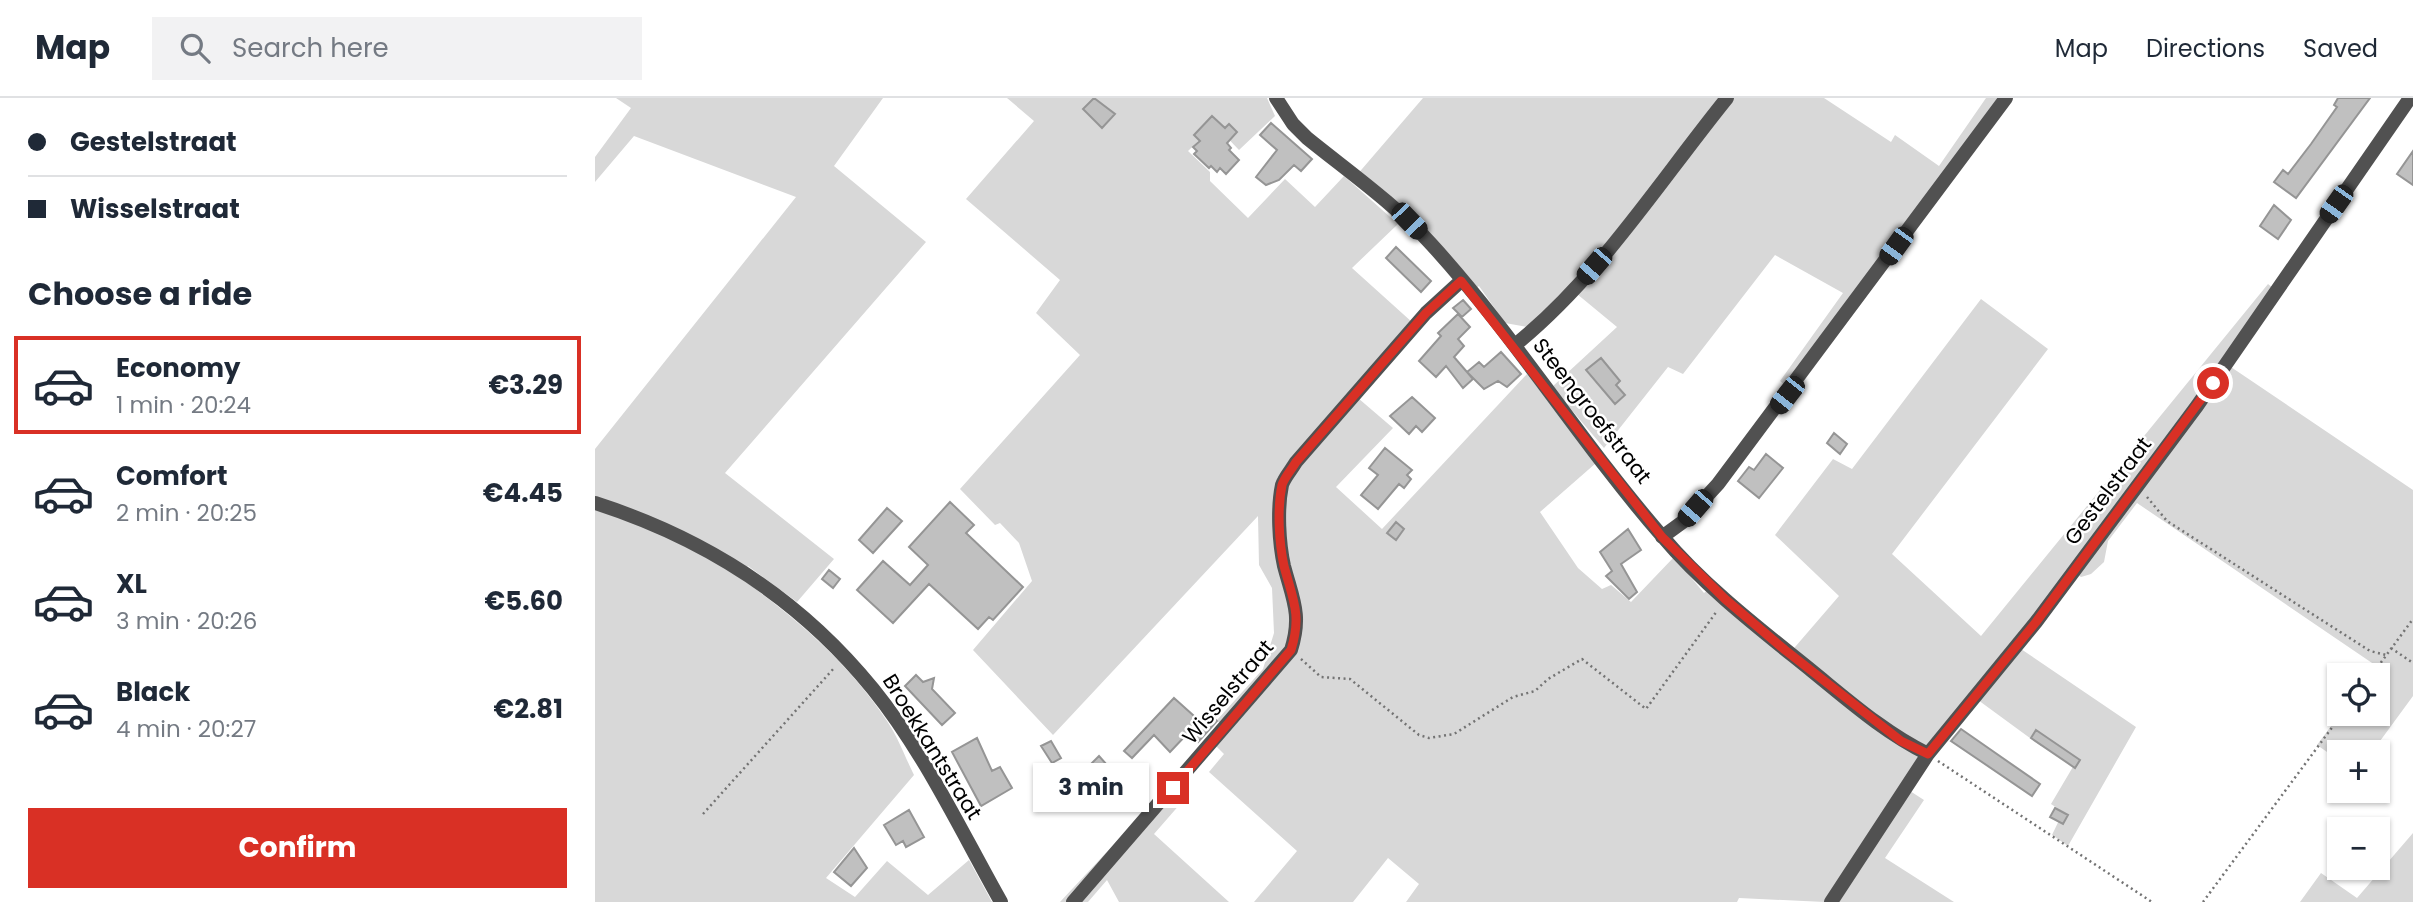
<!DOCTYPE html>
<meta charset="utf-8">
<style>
:root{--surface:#fff;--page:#f2f2f3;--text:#1f2937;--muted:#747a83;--line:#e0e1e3;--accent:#d93025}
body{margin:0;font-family:Poppins,sans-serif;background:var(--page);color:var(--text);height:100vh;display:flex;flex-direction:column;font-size:26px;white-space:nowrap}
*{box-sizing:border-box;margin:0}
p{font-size:23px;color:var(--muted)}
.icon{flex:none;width:38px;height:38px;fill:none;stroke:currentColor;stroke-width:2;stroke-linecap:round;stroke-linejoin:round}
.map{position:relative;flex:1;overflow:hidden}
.sheet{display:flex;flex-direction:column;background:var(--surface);width:595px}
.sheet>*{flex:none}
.hud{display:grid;align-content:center;height:154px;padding:0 28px;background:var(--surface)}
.buttons{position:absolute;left:1732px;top:565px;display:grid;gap:14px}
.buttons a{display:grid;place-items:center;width:63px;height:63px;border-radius:0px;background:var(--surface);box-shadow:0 2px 5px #0004;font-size:35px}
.end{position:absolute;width:32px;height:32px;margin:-16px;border:9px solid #d93025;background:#fff;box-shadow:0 0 0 4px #fff}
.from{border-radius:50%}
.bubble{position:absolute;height:49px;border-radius:0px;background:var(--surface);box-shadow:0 2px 5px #0004;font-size:23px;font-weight:700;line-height:49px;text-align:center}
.car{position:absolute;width:21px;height:42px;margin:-21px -10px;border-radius:9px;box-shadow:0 0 5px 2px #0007;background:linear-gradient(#222 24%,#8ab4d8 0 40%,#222 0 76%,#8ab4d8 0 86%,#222 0)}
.hud b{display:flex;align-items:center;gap:24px;height:66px;font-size:26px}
.hud b+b{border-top:2px solid var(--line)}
.hud i{width:18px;height:18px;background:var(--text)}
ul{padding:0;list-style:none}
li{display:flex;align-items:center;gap:21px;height:98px;margin:0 14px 10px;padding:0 14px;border:4px solid transparent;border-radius:0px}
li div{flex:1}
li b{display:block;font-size:26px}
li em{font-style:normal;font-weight:700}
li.active{border-color:var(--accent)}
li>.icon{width:63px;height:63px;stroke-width:1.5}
h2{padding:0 28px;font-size:32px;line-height:84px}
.cta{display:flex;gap:14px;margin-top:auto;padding:14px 28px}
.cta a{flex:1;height:80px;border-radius:0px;background:var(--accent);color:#fff;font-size:28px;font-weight:700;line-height:80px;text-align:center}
header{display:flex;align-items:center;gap:42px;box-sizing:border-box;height:98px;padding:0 35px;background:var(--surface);border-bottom:2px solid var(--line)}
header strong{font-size:33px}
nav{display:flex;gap:38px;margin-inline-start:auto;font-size:24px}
.search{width:490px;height:63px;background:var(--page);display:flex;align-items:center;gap:18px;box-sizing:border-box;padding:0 24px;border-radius:0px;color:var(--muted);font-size:26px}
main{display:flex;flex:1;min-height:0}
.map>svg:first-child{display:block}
.green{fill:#d8d8d8}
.building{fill:#c0c0c0;stroke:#959595;stroke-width:2}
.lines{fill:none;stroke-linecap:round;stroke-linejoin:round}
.path{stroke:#737373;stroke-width:2.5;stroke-dasharray:2 3.5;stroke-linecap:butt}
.minor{stroke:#515151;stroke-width:14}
.route{stroke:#d93025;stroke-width:9}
.labels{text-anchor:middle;stroke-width:5;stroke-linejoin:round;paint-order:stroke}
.street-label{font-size:21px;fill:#000;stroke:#fff}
</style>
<header>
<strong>Map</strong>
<div class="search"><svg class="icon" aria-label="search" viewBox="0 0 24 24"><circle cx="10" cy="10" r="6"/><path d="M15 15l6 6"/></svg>Search here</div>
<nav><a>Map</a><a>Directions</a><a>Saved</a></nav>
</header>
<main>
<section class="sheet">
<div class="hud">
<b><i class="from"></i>Gestelstraat</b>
<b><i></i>Wisselstraat</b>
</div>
<h2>Choose a ride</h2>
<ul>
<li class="active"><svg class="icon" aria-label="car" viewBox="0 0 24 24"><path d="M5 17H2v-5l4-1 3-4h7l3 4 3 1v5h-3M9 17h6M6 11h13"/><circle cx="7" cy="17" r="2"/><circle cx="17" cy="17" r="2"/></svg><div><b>Economy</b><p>1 min · 20:24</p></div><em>€3.29</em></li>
<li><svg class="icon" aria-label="car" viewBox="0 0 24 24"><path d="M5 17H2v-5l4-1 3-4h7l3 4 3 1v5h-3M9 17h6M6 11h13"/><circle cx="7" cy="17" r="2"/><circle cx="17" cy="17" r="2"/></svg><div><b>Comfort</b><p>2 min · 20:25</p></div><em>€4.45</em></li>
<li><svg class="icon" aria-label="car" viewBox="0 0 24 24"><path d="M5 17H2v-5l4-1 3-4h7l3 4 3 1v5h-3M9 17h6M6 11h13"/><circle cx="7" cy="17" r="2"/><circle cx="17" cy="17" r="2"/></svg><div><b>XL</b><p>3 min · 20:26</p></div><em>€5.60</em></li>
<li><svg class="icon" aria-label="car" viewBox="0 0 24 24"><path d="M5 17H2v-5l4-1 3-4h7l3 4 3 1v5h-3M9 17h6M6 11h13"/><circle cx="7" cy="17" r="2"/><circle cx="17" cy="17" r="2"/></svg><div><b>Black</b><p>4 min · 20:27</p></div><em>€2.81</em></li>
</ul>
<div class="cta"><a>Confirm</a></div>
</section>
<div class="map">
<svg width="1818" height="804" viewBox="0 0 1818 804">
<rect width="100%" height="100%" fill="#fff"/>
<path class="green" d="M21,0H288L239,68L331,144L130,375L239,461L202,504L153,468L144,479C200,519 254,565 292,623C303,639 310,659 319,677L231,780L260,799L292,763L333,797L374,762L397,804H0V351L201,99L39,38L0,84V59L36,10Z
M412,0H672L680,18L644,52L620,27L593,53L615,74V83L653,120L690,81L720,109L749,78L803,126L757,170L818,225L756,294L798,330L741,389L787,431L932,276L1001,365L945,414L983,470L1007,491L1016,487L1036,504L1079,459L1109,495L1114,491L1194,556L1244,498L1180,437L1238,361L1257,371L1386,201L1453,251L1297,456L1386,538L1673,186L1678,190L1627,263L1818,392V598L1777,654H1745V663L1722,647L1745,616H1783V578L1773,577L1780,567L1542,405L1513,443L1509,464L1496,476L1486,479L1476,472L1333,646L1229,804L1144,800L1142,804H811L824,786L793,760L758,804H659L702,753L614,674L629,656L616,643L628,629L622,622L668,571L679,535L677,490L664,467L663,418L458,637L378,552L437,483L424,445L405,425L400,427L365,391L485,257L441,215L465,182L371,101L439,23Z
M828,0H1229L1296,44L1300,37L1344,68L1391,0H1418L1200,295L1185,283L1248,195L1180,157L1088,276L1073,269L1009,350L957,289L1022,229L976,191L933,229L910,225L884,188L878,192L761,78Z
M1426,551L1541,629L1473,748L1457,737L1468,714L1456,706L1482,662L1451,641L1446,648L1383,602Z
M578,683L593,697L559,736L634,804H524L512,782L493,804H465Z
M1315,693L1329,702L1290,760L1359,804H1244Z
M1818,735V804H1705L1726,775L1762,800Z"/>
<path class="building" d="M499,0L520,16L507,30L488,11Z
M1743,0H1775L1701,100L1679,84L1688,72L1693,76L1716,46L1742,9L1739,7Z
M617,18L630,30L634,26L642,34L632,45L636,50L634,52L644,62L631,76L625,70L622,74L616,68L614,70L599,56L602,53L598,49L605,43L599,37Z
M676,25L717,61L706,73L699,67L684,82L671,87L661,79L682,52L665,37Z
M1818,53V87L1802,76Z
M1679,107L1696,122L1683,141L1665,128Z
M801,149L836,183L826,194L791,160Z
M868,202L876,211L867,219L858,210Z
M863,216L875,229L863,241L869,248L859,259L878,281L868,290L851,268L841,279L824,263L846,238L843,235Z
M906,254L926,276L912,289L903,283L889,291L872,274L884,264L889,269Z
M1006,260L1025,283L1021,287L1030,297L1020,306L991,272Z
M817,299L840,320L827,334L821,328L814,336L795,318Z
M1239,335L1252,346L1245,356L1232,345Z
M790,350L817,372L812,377L816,381L809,390L804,386L783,411L766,397L783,377L774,370Z
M1171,356L1188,370L1164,400L1143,383L1154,369L1159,372Z
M355,404L379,427L371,435L428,489L398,522L394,519L383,531L334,486L298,525L262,492L288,463L315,487L333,467L314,449Z
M292,410L307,423L278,455L264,442Z
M801,424L809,431L801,442L792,435Z
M1033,431L1046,452L1026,466L1042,494L1034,501L1011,478L1017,473L1005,454Z
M234,472L245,481L238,490L227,481Z
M321,577L328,584L339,580L337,591L360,615L347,627L310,588Z
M579,600L608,626L616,617L622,623L603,644L593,635L575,654L559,637L537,660L529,653Z
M1366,631L1445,686L1437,698L1356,643Z
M1441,632L1485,662L1480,670L1436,640Z
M382,640L397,673L405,669L417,690L386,708L357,654Z
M456,643L466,660L457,665L446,648Z
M504,658L512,667L504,674L496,666Z
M1460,710L1473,717L1468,726L1455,719Z
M314,712L329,739L311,749L308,743L301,747L289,727Z
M259,750L272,770L256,788L239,774Z"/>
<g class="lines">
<path class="path" d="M1552,399L1572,423L1775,553L1791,557
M1796,550L1818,565
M706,561L726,579L755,581L824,637L834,640L859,636L918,599L940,593L953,581L987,561L1051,611L1122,513
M1776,578L1818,521
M1343,663L1557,804
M108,716L240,569
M1608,804L1747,616"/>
<path class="minor" d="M681,0L698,26L712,40C754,74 800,106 837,147C920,238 986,345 1067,438C1110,489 1165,531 1217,573C1254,603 1290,635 1333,656
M920,247C1004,179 1064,84 1132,0
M0,405C109,440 205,501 278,591C329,654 366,733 406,804
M1067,439L1089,423L1123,386L1411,0
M478,804L696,552C707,517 698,502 689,468C684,445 682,411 687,387C689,380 697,371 701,364L831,215L866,183
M1236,804L1333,656L1441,524L1602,308L1815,0"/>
</g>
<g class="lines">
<path class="route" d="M578,690L696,552C707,517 698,502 689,468C684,445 682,411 687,387C689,380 697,371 701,364L831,215L866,183L1067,439L1130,501L1190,552L1306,643L1333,656L1441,524L1618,285"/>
</g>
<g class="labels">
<g class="street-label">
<text transform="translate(997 313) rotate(52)" y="7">Steengroefstraat</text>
<text transform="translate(1513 393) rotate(-53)" y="7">Gestelstraat</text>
<text transform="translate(633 594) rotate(-50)" y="7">Wisselstraat</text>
<text transform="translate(337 649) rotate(58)" y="7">Broekkantstraat</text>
</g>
</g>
</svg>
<div class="buttons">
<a><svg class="icon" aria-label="locate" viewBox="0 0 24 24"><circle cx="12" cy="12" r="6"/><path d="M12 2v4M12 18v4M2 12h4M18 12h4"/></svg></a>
<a>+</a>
<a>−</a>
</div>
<i class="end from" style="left:1618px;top:285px"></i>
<i class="end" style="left:578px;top:690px"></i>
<div class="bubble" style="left:438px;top:665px;width:116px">3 min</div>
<i class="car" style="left:1741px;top:106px;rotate:215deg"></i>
<i class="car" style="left:814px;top:123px;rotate:136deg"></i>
<i class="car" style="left:1301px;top:148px;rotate:216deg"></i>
<i class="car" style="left:999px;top:168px;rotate:221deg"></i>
<i class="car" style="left:1192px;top:297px;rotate:218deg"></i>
<i class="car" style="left:1100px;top:410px;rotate:221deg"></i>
</div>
</main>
